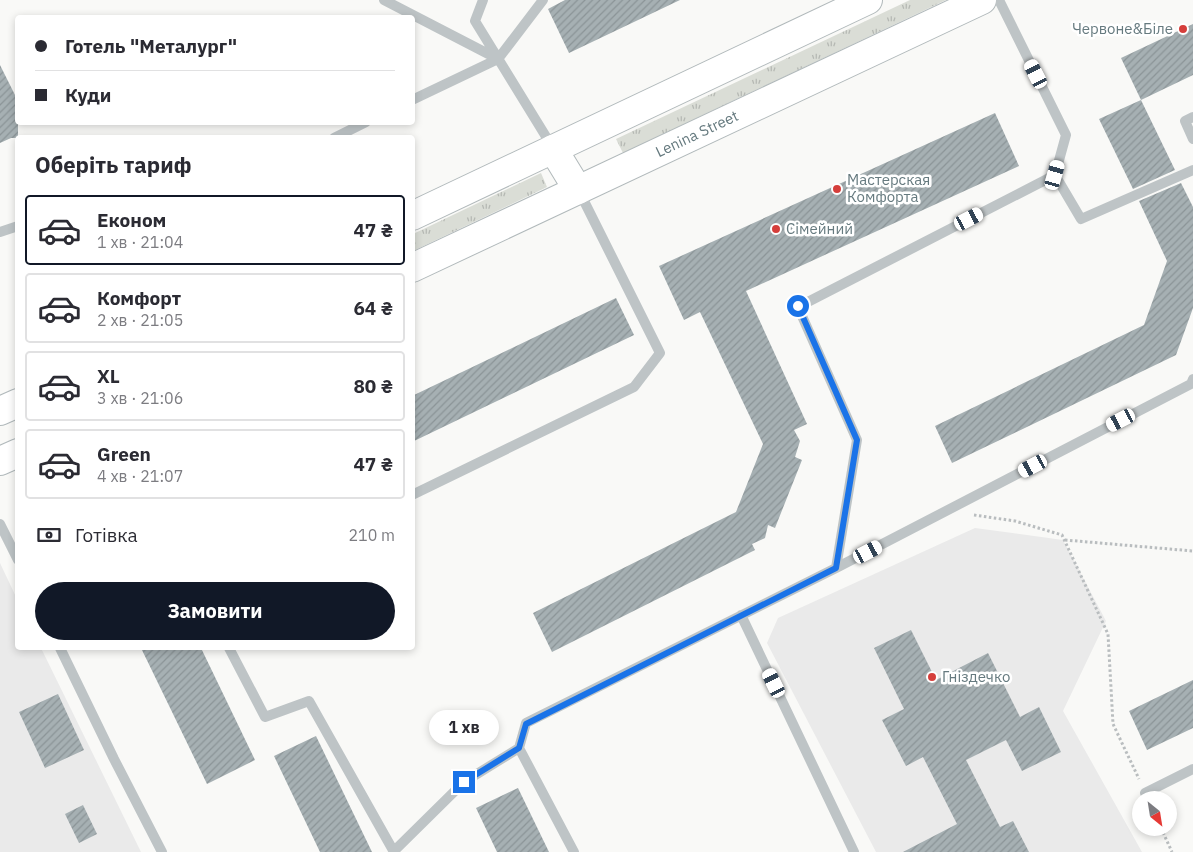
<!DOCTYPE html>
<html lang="uk">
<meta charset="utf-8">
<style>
:root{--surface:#fff;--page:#f2f2f3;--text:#2b2b33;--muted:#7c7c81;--line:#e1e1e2;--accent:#111827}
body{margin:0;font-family:"IBM Plex Sans",sans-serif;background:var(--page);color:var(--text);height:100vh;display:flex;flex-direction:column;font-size:19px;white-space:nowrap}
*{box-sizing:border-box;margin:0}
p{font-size:16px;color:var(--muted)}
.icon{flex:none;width:28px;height:28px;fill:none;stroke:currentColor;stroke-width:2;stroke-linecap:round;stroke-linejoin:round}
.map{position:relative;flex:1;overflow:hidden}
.drawer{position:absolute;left:15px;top:135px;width:400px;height:515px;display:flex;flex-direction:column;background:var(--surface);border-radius:5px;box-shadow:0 2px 8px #0003}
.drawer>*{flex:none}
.banner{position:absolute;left:15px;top:15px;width:400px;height:110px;border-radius:5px;box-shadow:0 2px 8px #0003;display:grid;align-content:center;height:110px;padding:0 20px;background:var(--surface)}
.needle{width:32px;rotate:150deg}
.tools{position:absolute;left:1132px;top:791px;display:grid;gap:10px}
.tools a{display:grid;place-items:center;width:45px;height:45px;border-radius:50%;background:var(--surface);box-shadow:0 2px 8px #0003;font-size:25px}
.end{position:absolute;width:22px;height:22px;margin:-11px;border:6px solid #1a73e8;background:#fff;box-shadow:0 0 0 2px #fff}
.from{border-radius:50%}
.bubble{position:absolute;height:35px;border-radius:18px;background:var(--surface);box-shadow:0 2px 8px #0003;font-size:16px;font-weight:800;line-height:35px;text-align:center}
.car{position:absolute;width:15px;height:30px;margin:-15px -8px;border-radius:6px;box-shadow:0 0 4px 1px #0007;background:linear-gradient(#fff 24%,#345 0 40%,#fff 0 76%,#345 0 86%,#fff 0)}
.banner b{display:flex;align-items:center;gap:18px;height:48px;font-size:19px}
.banner b+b{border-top:1px solid var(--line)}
.banner i{width:12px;height:12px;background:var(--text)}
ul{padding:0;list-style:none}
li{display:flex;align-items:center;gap:15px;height:70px;margin:0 10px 8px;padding:0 10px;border:2px solid var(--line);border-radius:5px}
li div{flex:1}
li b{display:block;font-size:19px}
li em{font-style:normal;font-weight:800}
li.selected{border-color:var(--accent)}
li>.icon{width:45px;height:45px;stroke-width:1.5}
h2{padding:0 20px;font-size:22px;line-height:60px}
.pay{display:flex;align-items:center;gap:12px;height:55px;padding:0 20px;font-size:19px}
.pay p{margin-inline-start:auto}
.button{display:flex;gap:10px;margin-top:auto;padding:10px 20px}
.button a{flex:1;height:58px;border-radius:30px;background:var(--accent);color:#fff;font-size:20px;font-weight:800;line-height:58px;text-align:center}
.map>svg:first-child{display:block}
.built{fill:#eaeaea}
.grass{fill:url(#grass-tufts)}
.building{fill:url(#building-hatch)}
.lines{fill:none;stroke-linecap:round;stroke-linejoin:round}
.secondary-casing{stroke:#b1b9bb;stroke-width:30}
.path{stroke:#b9bdbf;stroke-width:3;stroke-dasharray:2.5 2.5;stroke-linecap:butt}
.lane{stroke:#bec4c6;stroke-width:10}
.secondary{stroke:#fff;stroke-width:28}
.route{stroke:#1a73e8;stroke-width:6}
.poi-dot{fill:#d53e3b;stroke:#fff;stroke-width:2}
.labels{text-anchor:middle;stroke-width:5;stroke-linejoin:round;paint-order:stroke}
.poi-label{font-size:15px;fill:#667a7f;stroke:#fff;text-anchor:start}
.street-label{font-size:15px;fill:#667a7f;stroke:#fff}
</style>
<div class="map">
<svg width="1193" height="852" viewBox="0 0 1193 852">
<defs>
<pattern id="grass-tufts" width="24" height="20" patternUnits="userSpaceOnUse" patternTransform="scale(1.25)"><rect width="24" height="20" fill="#daddd6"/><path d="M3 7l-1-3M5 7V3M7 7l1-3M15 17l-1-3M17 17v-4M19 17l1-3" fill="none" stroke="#b5b8b3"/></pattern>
<pattern id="building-hatch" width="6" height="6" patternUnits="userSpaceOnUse" patternTransform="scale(1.25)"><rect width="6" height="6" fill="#a6b0b3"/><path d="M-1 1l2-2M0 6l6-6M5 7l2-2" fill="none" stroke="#8b9497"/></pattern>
</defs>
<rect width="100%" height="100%" fill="#f9f9f7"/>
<path class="built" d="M975,528L1063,540L1106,621L1063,711L1142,852H876L767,643L778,618Z
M0,563L17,599L18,648H41L141,852H0Z"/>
<path class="grass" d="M910,0H946L623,153L616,139Z
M541,173L547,187L413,251V234Z"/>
<path class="building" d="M565,0H680L569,53L548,9Z
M1193,24V75L1141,100L1121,58Z
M0,65L18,101V138H11L0,143Z
M1141,100L1175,170L1133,189L1099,119Z
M995,113L1019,166L746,291L807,424L794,430L800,441L795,457L802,460L775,528L768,525L765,538L752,544L755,550L552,652L533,613L736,512L763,444L700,312L684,320L659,266Z
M1181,183L1193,207V308L1176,355L952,463L935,426L1144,325L1167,261L1139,201Z
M616,298L634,335L412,442V396Z
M911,630L936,680L988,653L1020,717L1039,707L1061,752L1022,771L1006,740L966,760L1000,827L1013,821L1029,852H903L957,824L923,757L906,766L882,720L904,709L874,648Z
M141,648H201L255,760L207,784Z
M1193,680V728L1147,750L1129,711Z
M58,694L84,750L45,768L19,712Z
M316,736L372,852H320L274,756Z
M518,788L549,852H497L476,808Z
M83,805L97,834L79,843L65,814Z"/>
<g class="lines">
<g class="secondary-casing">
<g id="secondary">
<path d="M553,149L578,190"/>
<path d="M412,216L868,0"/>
<path id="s1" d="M412,268L982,0"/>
<path d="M0,411L18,403"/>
<path d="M0,461L18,453"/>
</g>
</g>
<path class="path" d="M974,515L1015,521L1062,535L1108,634L1113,724L1139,779
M1065,540L1193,551
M1161,828L1172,852"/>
<path class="lane" d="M384,0L498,59
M483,0L475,21L553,148
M412,100L498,59L543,0
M1193,117L1185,121L1193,139
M334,138L366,122
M1055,175L1081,219L1193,170
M0,232L18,226
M412,495L634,387L660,353L579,191
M0,524L18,560
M836,568L1191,384L1193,379
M741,615L854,852
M60,648L114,759L162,852
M229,648L265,717L309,701L394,852
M1145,793L1193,769
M394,851L464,782L519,748
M574,852L519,748L526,723L836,568L857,440L798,307L1055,175L1066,135L999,0"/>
<use href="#secondary" class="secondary"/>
</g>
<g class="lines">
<path class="route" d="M464,782L519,748L526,724L836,568L857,440L798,306"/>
</g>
<g class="poi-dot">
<circle cx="1183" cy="29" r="5"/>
<circle cx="837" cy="189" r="5"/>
<circle cx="776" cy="229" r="5"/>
<circle cx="932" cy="677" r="5"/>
</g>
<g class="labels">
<g class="poi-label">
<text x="1173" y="34" text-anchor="end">Червоне&amp;Біле</text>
<text x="847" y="185">Мастерская<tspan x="847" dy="17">Комфорта</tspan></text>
<text x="786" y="234">Сімейний</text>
<text x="942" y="682">Гніздечко</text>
</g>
<g class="street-label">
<text dy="5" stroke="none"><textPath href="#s1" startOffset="315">Lenina Street</textPath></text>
</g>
</g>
</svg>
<div class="tools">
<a><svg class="needle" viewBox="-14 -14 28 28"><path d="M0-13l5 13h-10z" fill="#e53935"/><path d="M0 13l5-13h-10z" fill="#7c7c81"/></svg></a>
</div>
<i class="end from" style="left:798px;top:306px"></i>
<i class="end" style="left:464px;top:782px"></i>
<div class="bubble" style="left:429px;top:710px;width:70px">1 хв</div>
<i class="car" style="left:1036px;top:74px;rotate:333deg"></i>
<i class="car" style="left:1055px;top:175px;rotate:16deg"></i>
<i class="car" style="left:969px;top:219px;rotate:63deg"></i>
<i class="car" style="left:1121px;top:420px;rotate:243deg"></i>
<i class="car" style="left:1033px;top:466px;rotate:242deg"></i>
<i class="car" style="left:868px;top:552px;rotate:63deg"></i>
<i class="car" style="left:774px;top:683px;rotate:334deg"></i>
<div class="banner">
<b><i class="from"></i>Готель &quot;Металург&quot;</b>
<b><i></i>Куди</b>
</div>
<section class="drawer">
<h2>Оберіть тариф</h2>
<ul>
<li class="selected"><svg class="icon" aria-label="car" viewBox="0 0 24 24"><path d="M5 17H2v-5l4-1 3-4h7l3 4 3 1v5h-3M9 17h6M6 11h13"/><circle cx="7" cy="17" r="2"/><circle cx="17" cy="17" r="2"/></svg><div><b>Економ</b><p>1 хв · 21:04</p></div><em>47 ₴</em></li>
<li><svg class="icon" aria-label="car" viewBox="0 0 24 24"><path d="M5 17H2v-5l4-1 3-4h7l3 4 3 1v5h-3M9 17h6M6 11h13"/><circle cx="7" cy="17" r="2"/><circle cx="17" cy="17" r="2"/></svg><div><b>Комфорт</b><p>2 хв · 21:05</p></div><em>64 ₴</em></li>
<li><svg class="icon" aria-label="car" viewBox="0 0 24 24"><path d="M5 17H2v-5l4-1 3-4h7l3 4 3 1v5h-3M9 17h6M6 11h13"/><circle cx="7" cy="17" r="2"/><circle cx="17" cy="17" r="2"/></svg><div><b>XL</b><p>3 хв · 21:06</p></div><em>80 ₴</em></li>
<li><svg class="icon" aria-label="car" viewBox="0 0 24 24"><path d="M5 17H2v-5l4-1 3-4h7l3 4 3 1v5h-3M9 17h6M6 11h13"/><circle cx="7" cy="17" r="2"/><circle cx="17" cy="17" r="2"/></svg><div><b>Green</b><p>4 хв · 21:07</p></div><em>47 ₴</em></li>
</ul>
<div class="pay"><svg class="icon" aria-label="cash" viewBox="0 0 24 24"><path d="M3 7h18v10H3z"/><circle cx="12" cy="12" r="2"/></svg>Готівка<p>210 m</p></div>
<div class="button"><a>Замовити</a></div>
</section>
</div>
